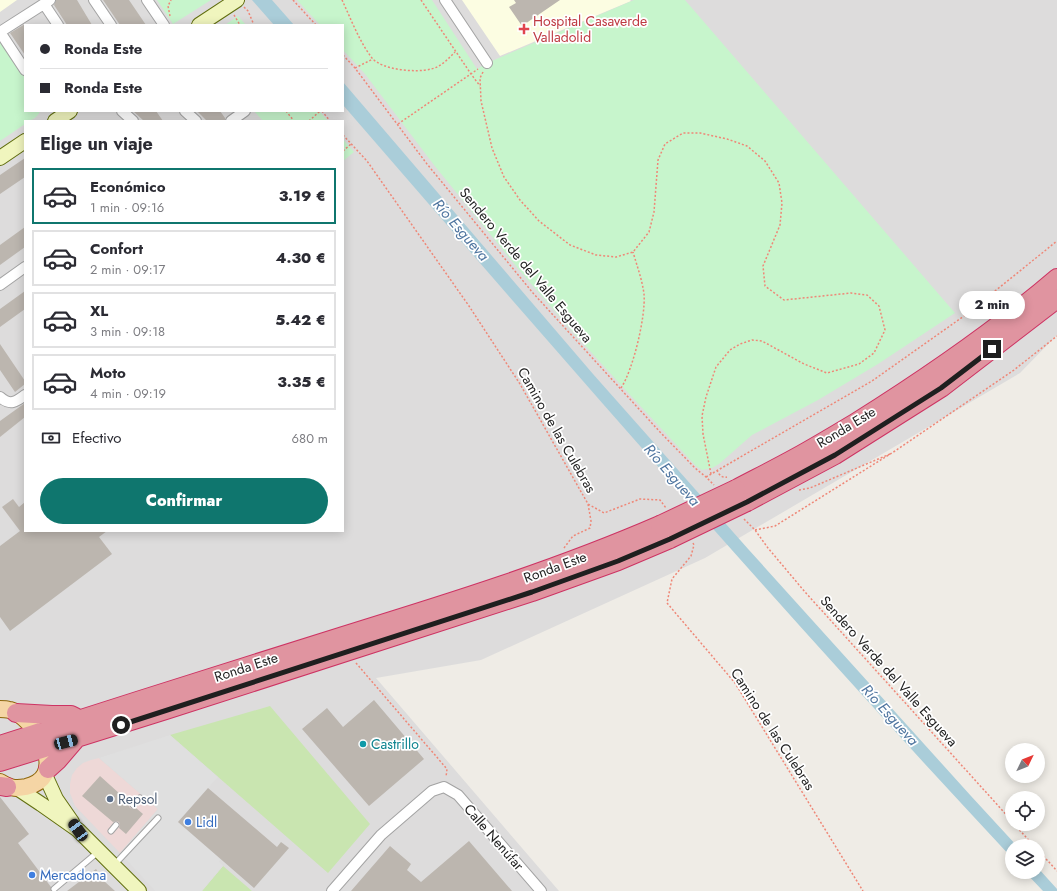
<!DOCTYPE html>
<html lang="es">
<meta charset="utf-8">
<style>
:root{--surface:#fff;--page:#f7f7f7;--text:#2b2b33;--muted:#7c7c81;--line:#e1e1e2;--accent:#0f766e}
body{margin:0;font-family:Jost,sans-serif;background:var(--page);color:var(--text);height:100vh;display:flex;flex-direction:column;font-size:15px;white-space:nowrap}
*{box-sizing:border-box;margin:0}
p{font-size:13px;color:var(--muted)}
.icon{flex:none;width:22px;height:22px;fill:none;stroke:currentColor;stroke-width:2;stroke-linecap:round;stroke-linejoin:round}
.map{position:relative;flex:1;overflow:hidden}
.details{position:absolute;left:24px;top:120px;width:320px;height:412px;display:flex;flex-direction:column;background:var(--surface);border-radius:0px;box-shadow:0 2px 10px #0003}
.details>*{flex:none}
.guide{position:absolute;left:24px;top:24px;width:320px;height:88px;border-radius:0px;box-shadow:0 2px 10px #0003;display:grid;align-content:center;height:88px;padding:0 16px;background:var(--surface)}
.needle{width:26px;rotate:47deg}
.buttons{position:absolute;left:1005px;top:743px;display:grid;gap:8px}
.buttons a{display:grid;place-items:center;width:40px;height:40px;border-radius:50%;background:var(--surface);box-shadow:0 2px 10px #0003;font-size:20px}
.end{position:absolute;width:18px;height:18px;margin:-9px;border:5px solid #1f1f1f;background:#fff;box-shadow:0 0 0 2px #fff}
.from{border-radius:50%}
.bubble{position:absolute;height:28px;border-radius:14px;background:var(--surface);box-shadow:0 2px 10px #0003;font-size:13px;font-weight:800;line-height:28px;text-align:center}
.car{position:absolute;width:12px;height:24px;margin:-12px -6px;border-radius:5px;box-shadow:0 0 3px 1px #0007;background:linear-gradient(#222 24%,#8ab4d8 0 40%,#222 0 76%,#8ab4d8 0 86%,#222 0)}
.guide b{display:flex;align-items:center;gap:14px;height:38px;font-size:15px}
.guide b+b{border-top:1px solid var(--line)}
.guide i{width:10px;height:10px;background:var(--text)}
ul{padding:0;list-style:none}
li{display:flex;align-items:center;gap:12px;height:56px;margin:0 8px 6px;padding:0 8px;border:2px solid var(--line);border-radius:0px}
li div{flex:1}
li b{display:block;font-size:15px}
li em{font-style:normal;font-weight:800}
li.current{border-color:var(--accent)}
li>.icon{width:36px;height:36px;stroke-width:1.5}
h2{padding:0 16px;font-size:18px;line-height:48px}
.pay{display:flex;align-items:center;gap:10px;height:44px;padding:0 16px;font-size:15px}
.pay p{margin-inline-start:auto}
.cta{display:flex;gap:8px;margin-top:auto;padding:8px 16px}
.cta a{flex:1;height:46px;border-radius:24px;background:var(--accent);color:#fff;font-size:16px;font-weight:800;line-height:46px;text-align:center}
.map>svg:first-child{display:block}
.residential{fill:#dddcdc;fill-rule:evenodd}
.commercial{fill:#eed8d7}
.education{fill:#fcfde2}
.grass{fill:#c9e5b0}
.park{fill:#c7f5cc}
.parking{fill:#dfdfdf}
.water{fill:#aacdd9}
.building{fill:#bcb6af}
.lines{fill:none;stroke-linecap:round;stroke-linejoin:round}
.lane-casing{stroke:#a3a3a3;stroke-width:7}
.street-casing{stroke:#a3a3a3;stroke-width:12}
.secondary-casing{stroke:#616e0e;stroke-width:16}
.primary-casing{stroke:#8e670c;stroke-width:18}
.highway-casing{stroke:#cd3363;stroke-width:20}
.path{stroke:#ef8777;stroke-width:1.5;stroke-dasharray:2 2;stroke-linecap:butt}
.lane{stroke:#fff;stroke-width:5}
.street{stroke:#fff;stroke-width:10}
.secondary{stroke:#f0f5be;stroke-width:14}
.primary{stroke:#f5d5a5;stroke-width:16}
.highway{stroke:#e094a0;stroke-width:18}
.highway-bridge-casing{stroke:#cd3363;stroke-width:20;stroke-linecap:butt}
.highway-bridge{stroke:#e094a0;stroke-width:18}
.route{stroke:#1f1f1f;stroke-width:5}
.health-dot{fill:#e0444e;stroke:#fff;stroke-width:1.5}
.culture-dot{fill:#0f9aa8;stroke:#fff;stroke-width:1.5}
.service-dot{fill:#5c6f8a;stroke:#fff;stroke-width:1.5}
.shop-dot{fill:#3f7fe0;stroke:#fff;stroke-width:1.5}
.labels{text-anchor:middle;stroke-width:3.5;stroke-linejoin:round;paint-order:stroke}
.health-label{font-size:14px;fill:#be3a42;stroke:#fff;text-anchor:start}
.street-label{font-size:14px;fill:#1f1f1f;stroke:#fff}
.culture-label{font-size:14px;fill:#0d838f;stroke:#fff;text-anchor:start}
.service-label{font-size:14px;fill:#4e5e75;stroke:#fff;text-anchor:start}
.shop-label{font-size:14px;fill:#366cbe;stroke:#fff;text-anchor:start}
.water-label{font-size:15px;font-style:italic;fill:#5076a0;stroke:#fff}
</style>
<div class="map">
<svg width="1057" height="891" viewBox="0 0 1057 891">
<rect width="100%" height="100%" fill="#efece6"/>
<path class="residential" d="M0,0H1057V335L1020,373L705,558L481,660L376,678L559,891H0ZM25,25H343V111H25ZM25,121H343V531H25Z"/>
<path class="commercial" d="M99,758L158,809L120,853L75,806L70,793V784L72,775L77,768L83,763L91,760Z"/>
<path class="education" d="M0,0H17L0,12Z
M462,0H630L631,1L500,56Z"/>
<path class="grass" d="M270,706L370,824L328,873L170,735Z
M223,866L252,891H202Z"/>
<path class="park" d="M157,0H211L173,24Z
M297,0H432L477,69L487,63L634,0H685L955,313L878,364L818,400L752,435L719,464L712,468L702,470L696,466L631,396L579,339L520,271L434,165L365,74L343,50V25H320Z
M238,16L246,25H225Z
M0,41L25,78V111H40C38,117 32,121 25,121V124L0,141Z
M254,111H319L328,121H263Z
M343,139L354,152L343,161Z"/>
<path class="parking" d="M170,735L218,777L178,822L221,859L219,862L223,866L202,891H155L120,853L158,809L99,758Z"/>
<path class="water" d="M252,0H272L294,25H274Z
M343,82L593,374L749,550L971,796L1017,846H1012V858C783,613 563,359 343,105Z
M1038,868L1057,889V891H1043L1025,872H1038Z"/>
<path class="building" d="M56,0H77L92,25H67L54,5Z
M103,0H129L146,25H120Z
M514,0H560L522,26L509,7L516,3Z
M25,24V55L10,33Z
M133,111H156L163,121H144Z
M197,111H220L225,118V121H207Z
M25,158V177L0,194V175Z
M25,227V247L0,265V245Z
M25,291V309L0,327V309Z
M0,344L25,381V384L15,392L0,370Z
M25,403V417L0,437V421Z
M13,499L19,507L25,502V531H107L99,537L112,554L10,631L0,617V546L20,531L2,507Z
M374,700L424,759L369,806L302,729L327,708L343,727Z
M100,776L130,803L129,806L130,808L134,809L136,808L143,814L126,834L119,828L120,825L119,822L116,821L113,822L82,796Z
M208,788L277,847L281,842L289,848L254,888L178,822Z
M0,797L29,834L18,843L51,887V891H0Z
M469,841L512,891H351L390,846L411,864L407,870L421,882Z
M96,869L104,881L115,891H67Z"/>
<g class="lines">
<g class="lane-casing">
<path id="lane" d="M133,805L140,798
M111,831L116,825
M114,865L158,818
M54,889L98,852"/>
</g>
<g class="street-casing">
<path id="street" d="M94,0L111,25
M147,0L164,25
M445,0L487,63
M44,4L58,25
M25,70L0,32L50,0
M122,111L133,121
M185,111L196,121
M231,121L245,111
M0,285L25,267
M0,397C10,406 16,402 25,395
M332,891L381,835L432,791L444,787L458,795L541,891"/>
</g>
<g class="secondary-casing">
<path id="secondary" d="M199,25L237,0
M55,121L70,111
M0,158L25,141
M45,775L56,799L72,822
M17,788L41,804L78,830L139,891"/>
</g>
<g class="primary-casing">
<path id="primary" d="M0,709C3,709 6,709 9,710C13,710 17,713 20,715C42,731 66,778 26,787C15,789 9,788 0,782"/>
</g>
<g class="highway-casing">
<path id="highway" d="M736,489C755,479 775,469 795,458C815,447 835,435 855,423C925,379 994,332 1057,278
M747,502L835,455L941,388L1057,299
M16,713L52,715H71L75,717
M0,745C114,708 229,672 343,636C450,603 556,570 660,525
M0,762L166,710L532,592L618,561L670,539
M48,769L58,760L76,739
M0,786L7,787"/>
</g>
<path class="path" d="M293,0L316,25
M342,0C351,19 359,41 372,58C382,70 416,73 431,69C441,67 448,59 455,52
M421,0L471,74L480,86
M244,7L248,11L254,25
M234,15L240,25
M170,16L168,6L171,0
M343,55L355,68L427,164L533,293L660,432L695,468L706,477L714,485
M355,68L373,59
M483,72L480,78L481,101L492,148L504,177L520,200L539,221L570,245L596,255L616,257L633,252L649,232L654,212L658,160L665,144L683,133H700L727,139L747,146L765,161L779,183L782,203L780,225L763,266L765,286L784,300L851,293L867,295L879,306L885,330L874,353L859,364L827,373L804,364L762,341L752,340L740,344L730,350L716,367L706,397L702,416L703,434L711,474
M286,111L294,121
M322,111L330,121
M309,121L320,111
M398,124L478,69
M343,135L367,161L469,306L520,384L588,504L604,513L640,499L660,500L666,508
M343,151L351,144
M621,388C633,370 646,316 644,294C642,279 637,266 633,252
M717,470C719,475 722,478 727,477
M706,477L872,381L964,316L1057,241
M799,490L810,488L890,454
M744,519L755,530L768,548L805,592L1012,821
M755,530L775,526L895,451L1014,370L1057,336
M693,543L694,545L691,556L672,579L667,603L735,683L863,891
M564,548L573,536L590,528L591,521L588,504
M356,663L447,769L446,777
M1014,824L1034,846
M1038,850L1057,871"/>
<use href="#lane" class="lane"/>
<use href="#street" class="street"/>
<use href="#secondary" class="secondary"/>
<use href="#primary" class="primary"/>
<use href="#highway" class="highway"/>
<g class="highway-bridge-casing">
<path id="highway-bridge" d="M660,525L736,489
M670,539L747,502"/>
</g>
<use href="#highway-bridge" class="highway-bridge"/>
</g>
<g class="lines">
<path class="route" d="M121,725L532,592L618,561L670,539L747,502L835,455L941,388L992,349"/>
</g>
<path class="health-dot" d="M522 23h4v4h4v4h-4v4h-4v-4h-4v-4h4z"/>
<circle class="culture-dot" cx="363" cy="744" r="4"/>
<circle class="service-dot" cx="110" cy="799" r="4"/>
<g class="shop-dot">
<circle cx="188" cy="822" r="4"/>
<circle cx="32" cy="875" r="4"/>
</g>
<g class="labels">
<g class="health-label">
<text x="533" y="26">Hospital Casaverde<tspan x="533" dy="16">Valladolid</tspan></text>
</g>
<g class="street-label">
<text transform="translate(526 265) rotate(50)" y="5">Sendero Verde del Valle Esgueva</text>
<text transform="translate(846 427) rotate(-31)" y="5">Ronda Este</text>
<text transform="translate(557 430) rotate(60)" y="5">Camino de las Culebras</text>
<text transform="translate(555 567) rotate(-20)" y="5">Ronda Este</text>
<text transform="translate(246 667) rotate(-18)" y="5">Ronda Este</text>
<text transform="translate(889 671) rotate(48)" y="5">Sendero Verde del Valle Esgueva</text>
<text transform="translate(773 729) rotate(57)" y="5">Camino de las Culebras</text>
<text transform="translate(494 837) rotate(49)" y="5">Calle Nenúfar</text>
</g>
<g class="culture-label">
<text x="371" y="749">Castrillo</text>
</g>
<g class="service-label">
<text x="118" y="804">Repsol</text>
</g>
<g class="shop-label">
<text x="196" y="827">Lidl</text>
<text x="40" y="880">Mercadona</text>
</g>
<g class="water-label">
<text transform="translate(461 230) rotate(49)" y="5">Río Esgueva</text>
<text transform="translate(672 475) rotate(49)" y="5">Río Esgueva</text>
<text transform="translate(890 715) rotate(48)" y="5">Río Esgueva</text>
</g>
</g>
</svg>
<div class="buttons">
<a><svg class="needle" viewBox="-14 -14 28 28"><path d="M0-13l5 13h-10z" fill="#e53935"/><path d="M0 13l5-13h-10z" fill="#7c7c81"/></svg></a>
<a><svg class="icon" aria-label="locate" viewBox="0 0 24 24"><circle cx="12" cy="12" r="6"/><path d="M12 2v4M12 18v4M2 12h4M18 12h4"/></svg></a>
<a><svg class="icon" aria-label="layers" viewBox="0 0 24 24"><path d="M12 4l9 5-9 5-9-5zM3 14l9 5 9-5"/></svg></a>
</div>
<i class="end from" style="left:121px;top:725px"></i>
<i class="end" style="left:992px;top:349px"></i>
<div class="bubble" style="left:959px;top:291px;width:66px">2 min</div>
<i class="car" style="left:66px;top:742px;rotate:75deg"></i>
<i class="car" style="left:78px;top:830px;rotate:325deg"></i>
<div class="guide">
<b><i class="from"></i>Ronda Este</b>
<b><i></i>Ronda Este</b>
</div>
<section class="details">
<h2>Elige un viaje</h2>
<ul>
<li class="current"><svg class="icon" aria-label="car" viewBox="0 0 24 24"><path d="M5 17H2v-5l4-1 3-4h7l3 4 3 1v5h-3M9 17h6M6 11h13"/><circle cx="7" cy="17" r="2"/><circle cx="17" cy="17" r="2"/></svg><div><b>Económico</b><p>1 min · 09:16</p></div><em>3.19 €</em></li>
<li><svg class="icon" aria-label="car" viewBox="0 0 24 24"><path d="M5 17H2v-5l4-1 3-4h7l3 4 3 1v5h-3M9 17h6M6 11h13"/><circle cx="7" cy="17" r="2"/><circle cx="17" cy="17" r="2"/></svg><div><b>Confort</b><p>2 min · 09:17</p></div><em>4.30 €</em></li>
<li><svg class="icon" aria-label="car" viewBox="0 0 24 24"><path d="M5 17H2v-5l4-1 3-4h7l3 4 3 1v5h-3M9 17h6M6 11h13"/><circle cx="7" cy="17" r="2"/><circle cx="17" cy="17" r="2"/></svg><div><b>XL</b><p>3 min · 09:18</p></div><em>5.42 €</em></li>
<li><svg class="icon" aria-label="car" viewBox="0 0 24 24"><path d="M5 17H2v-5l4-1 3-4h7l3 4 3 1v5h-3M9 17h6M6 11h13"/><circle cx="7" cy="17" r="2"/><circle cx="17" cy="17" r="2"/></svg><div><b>Moto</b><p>4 min · 09:19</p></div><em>3.35 €</em></li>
</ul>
<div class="pay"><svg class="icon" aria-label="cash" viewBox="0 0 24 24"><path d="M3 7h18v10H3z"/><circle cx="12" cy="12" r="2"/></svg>Efectivo<p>680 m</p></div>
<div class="cta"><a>Confirmar</a></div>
</section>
</div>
